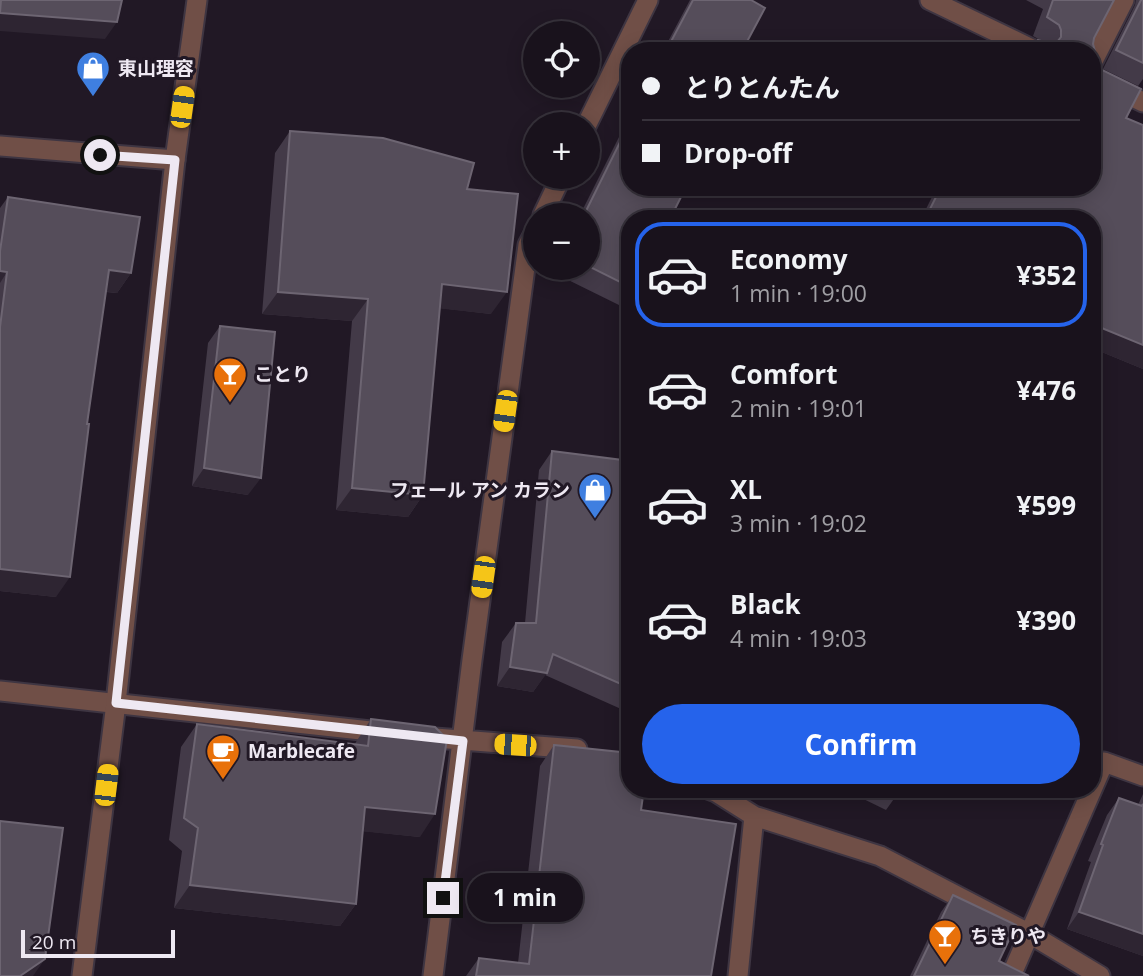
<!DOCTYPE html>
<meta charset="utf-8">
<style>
:root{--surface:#19121c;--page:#221b25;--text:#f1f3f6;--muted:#9f9ea3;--line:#37323b;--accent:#2563eb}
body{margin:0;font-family:"Open Sans","Noto Sans JP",sans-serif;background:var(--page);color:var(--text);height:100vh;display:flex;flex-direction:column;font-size:26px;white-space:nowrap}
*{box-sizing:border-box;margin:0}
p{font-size:23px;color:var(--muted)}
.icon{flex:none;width:38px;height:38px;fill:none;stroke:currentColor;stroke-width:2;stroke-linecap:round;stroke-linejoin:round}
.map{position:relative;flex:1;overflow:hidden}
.side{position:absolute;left:621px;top:210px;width:480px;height:588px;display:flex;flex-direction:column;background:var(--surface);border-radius:28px;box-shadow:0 4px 18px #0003,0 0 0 2px var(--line)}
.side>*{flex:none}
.top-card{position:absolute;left:621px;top:42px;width:480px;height:154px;border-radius:28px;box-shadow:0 4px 18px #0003,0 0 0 2px var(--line);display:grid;align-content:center;height:154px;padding:0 21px;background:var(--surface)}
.buttons{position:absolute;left:523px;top:21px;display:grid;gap:14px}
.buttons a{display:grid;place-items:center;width:77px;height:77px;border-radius:50%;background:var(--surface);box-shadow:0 4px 18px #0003,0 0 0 2px var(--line);font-size:35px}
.scale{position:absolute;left:21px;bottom:18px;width:154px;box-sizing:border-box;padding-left:7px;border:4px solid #eee8f2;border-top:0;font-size:19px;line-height:24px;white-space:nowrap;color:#eee8f2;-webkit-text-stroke:5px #211825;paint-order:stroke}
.end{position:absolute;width:32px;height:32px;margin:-16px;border:9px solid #eee8f2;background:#111;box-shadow:0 0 0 4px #111}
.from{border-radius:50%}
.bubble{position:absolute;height:49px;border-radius:24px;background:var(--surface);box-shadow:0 4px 18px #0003,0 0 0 2px var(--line);font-size:23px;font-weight:700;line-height:49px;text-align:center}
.car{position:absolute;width:21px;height:42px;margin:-21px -10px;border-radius:9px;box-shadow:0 0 5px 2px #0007;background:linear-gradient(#f5c518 24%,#345 0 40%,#f5c518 0 76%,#345 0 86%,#f5c518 0)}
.top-card b{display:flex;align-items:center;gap:24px;height:66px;font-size:26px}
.top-card b+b{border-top:2px solid var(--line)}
.top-card i{width:18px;height:18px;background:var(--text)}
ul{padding:12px 0 0;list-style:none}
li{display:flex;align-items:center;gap:21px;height:105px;margin:0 14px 10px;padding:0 7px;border:4px solid transparent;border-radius:28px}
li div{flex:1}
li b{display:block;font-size:26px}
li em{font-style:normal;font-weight:700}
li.selected{border-color:var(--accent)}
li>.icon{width:63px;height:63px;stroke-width:1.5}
.button{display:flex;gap:14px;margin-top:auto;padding:14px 21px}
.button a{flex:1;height:80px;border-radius:42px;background:var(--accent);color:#fff;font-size:28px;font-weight:700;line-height:80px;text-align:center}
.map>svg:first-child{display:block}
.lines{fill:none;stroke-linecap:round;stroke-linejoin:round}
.minor-casing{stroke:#3e3542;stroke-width:23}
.tertiary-casing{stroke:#3e3542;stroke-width:23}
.minor{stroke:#704f47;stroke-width:19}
.tertiary{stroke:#704f47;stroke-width:19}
.wall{fill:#433a48}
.shaded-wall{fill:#2e2532}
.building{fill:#554d5a;stroke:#6d6572;stroke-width:2}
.route{stroke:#eee8f2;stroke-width:9}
.labels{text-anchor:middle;stroke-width:6;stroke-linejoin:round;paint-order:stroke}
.poi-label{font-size:19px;font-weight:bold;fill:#eee8f2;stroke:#211825;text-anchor:start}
</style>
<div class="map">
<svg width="1143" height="976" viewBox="0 0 1143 976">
<rect width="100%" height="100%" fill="#211825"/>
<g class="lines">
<g class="minor-casing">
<path id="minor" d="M930,0L1036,51
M1092,63L1124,0
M1092,77L1143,102
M587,124L648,0
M0,146L175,160
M543,215L561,177
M0,691L389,733
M422,737L577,749
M708,789L716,792L754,816L880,856L1030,934L1100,976
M433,976L472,660L528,245L536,230
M738,976L754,816
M1011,976L1104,762L1143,776"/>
</g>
<g class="tertiary-casing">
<path id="tertiary" d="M82,976L116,703L175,160L197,0"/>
</g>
<use href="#minor" class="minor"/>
<use href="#tertiary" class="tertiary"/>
</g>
<path class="wall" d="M690,0H751L742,51H663Z
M1026,0H1114L1094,38L1093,44V60L1126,118L1143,125V369L1092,348V219H921L937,187H1092V51H1031L1038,40L1042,41L1033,36L1043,9Z
M1136,0H1143V79L1138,86L1103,69L1135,5Z
M630,115V297L623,307L552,272L554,268H588V215H580Z
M290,131L467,189L491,314L440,308L423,495L408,517L336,510L352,321L262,314L275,153Z
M8,197L131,273L117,293L106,292L56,597L0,591V208Z
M220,326L248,495L192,486L208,343Z
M552,451L630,461V713L545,675L533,692L497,686L502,642L516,623H525L539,470Z
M371,719L420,837L363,831L356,904L340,926L174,908L182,851L169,840L181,747L197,724L355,744L356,742Z
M554,745L641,810L711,976H466L479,958L518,963L540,766Z
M843,789H901L886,810Z
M1143,794V956L1067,929L1091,862L1088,861L1107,815L1119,798L1138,805Z
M953,895L999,961L1029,976H910L941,912Z"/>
<path class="shaded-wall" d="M0,13L117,22L105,39L0,31Z
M109,270L131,273L117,293L95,290Z
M0,271L7,272L0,283Z
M442,284L507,292L491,314L427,307Z
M278,292L368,299L352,321L262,314Z
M1092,324L1143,345V369L1092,348Z
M204,468L261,478L248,495L192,486Z
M352,488L423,495L408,517L336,510Z
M0,569L70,577L56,597L0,591Z
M510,667L547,673L533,692L497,686Z
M365,807L435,814L420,837L349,830Z
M190,885L356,904L340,926L174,908Z
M1079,912L1143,934V956L1067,929Z
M45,959L33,976H20Z"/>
<path class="building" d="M1,0H122L117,22L0,13Z
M693,0H751L765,8L742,51H666Z
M1053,0H1114L1094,38L1093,44L1095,51L1093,60L1096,65L1100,69L1141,89L1126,118L1143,125V345L1092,324V219H925L941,187H1092V51H1035L1038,40L1051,44L1057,42L1061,37V30L1059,25L1047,17Z
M1141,0H1143V63L1116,50Z
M630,122V187H686L670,219H630V287L588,266V215H584Z
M290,131L383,138L474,163L467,189L518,194L507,292L442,284L423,495L352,488L368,299L278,292Z
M8,197L140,217L131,273L109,270L87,424H89L70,577L0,569V327L7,272L0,271V251Z
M220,326L275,332L261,478L204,468Z
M552,451L630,461V688L553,654L547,673L510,667L516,623H536Z
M371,719L435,727L447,739L435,814L365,807L356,904L190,885L198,828L184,818L197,724L368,746Z
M554,745L630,753V789H644L641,810L736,824L711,976H476L479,958L529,964Z
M1119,798L1142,806L1143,804V934L1079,912L1103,845L1101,844Z
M0,821L63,828L45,959L20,976H0Z
M953,895L1016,925L999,961L1029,976H914Z"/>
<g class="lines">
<path class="route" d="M100,155L175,160L116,703L463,741L443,898"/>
</g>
<defs>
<g id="shop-pin" transform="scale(1.75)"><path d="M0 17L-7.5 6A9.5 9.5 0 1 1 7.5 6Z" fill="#3f7fe0" stroke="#211825"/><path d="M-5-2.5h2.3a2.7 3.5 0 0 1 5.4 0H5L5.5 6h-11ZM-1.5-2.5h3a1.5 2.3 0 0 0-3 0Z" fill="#fff"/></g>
<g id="bar-pin" transform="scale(1.75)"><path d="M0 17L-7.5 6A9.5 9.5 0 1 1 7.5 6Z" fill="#e8710a" stroke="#211825"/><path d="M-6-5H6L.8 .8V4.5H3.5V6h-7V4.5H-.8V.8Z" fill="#fff"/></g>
<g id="cafe-pin" transform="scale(1.75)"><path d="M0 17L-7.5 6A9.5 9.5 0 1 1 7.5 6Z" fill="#e8710a" stroke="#211825"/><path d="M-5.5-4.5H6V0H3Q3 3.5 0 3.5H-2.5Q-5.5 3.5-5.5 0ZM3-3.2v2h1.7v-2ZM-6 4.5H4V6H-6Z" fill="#fff"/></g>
</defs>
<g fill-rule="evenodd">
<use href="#shop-pin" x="93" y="68"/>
<use href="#bar-pin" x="230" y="374"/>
<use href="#shop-pin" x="595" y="490"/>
<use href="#cafe-pin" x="223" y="751"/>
<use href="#bar-pin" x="945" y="936"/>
</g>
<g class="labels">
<g class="poi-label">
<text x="118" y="75">東山理容</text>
<text x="254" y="381">ことり</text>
<text x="570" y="497" text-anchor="end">フェール アン カラン</text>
<text x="248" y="758">Marblecafe</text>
<text x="970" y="943">ちきりや</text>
</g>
</g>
</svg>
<div class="buttons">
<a><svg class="icon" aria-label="locate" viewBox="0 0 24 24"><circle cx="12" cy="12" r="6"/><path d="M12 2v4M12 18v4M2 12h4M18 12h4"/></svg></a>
<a>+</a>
<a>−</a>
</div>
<div class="scale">20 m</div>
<i class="end from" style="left:100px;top:155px"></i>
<i class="end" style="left:443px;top:898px"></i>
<div class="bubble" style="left:467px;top:873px;width:116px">1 min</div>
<i class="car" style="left:182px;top:107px;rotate:8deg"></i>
<i class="car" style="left:505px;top:411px;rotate:188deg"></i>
<i class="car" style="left:483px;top:577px;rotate:188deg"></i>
<i class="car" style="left:515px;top:745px;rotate:274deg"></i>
<i class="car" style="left:106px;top:785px;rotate:7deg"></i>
<div class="top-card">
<b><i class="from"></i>とりとんたん</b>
<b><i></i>Drop-off</b>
</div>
<section class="side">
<ul>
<li class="selected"><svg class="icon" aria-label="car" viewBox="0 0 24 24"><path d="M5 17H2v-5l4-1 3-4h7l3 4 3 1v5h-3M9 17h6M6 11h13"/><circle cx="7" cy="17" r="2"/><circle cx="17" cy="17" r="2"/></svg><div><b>Economy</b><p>1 min · 19:00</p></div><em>¥352</em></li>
<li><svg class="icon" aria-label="car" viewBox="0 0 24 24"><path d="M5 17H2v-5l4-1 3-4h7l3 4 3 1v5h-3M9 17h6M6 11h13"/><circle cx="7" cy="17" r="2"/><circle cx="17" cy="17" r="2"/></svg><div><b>Comfort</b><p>2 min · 19:01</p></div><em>¥476</em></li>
<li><svg class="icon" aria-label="car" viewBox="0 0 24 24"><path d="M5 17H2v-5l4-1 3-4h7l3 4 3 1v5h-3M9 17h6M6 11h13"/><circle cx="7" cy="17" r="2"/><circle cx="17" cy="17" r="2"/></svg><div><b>XL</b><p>3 min · 19:02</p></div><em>¥599</em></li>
<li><svg class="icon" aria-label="car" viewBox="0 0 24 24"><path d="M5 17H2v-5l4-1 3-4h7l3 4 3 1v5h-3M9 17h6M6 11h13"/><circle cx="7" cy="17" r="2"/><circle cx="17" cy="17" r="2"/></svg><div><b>Black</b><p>4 min · 19:03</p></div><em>¥390</em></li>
</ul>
<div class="button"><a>Confirm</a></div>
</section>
</div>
